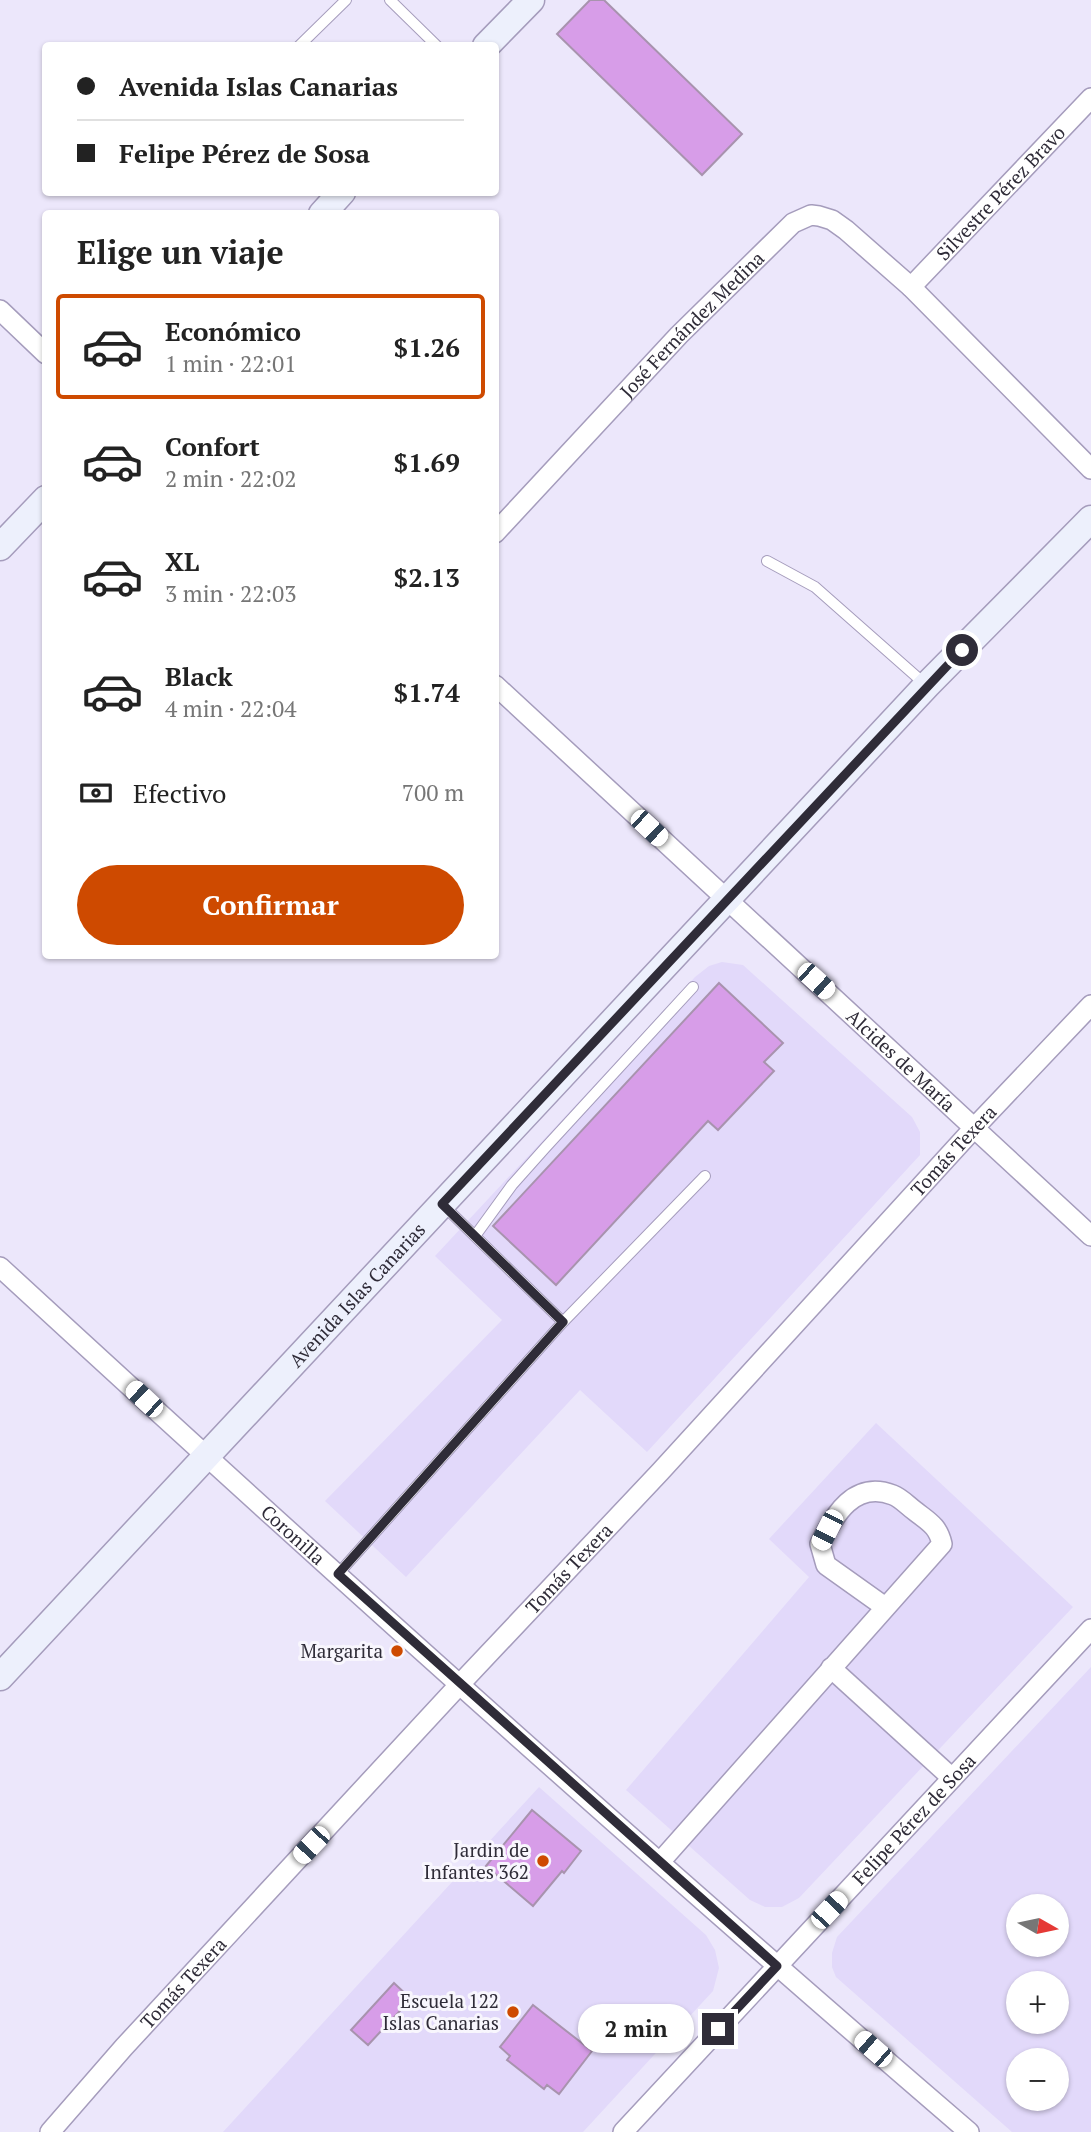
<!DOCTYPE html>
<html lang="es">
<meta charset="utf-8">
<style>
:root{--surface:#fff;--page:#f2f2f2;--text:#222;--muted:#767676;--line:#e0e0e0;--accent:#ce4a00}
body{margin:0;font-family:"PT Serif",serif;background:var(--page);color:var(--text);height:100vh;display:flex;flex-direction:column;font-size:26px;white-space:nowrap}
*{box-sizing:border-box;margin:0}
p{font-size:23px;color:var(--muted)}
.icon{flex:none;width:38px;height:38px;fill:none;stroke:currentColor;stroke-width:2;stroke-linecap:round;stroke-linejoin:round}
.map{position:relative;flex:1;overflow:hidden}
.panel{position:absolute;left:42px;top:210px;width:457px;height:749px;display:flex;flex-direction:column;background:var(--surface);border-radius:7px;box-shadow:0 2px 5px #0004}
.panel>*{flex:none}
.hud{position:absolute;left:42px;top:42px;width:457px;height:154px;border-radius:7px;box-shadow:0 2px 5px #0004;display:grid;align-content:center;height:154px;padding:0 35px;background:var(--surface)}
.needle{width:46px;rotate:99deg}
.fabs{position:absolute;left:1006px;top:1894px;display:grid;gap:14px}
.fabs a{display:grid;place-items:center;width:63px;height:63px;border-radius:50%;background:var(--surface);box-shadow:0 2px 5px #0004;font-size:35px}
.end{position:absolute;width:32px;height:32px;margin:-16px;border:9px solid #2f2c38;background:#fff;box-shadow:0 0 0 4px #fff}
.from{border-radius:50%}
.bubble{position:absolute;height:49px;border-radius:24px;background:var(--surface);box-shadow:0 2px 5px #0004;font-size:23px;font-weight:800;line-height:49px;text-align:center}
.car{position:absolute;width:21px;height:42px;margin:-21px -10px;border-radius:9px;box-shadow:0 0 5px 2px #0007;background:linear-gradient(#fff 24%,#345 0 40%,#fff 0 76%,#345 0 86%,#fff 0)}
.hud b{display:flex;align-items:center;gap:24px;height:66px;font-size:26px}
.hud b+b{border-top:2px solid var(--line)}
.hud i{width:18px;height:18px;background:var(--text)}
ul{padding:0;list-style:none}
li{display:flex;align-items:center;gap:21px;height:105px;margin:0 14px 10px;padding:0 21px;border:4px solid transparent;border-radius:7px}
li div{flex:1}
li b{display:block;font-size:26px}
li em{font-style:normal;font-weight:800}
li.on{border-color:var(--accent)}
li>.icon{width:63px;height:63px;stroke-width:1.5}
h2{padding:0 35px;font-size:32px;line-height:84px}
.pay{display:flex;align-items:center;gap:18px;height:77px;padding:0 35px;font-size:26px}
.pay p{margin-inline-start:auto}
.button{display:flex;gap:14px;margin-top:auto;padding:14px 35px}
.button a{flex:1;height:80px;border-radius:42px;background:var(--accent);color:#fff;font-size:28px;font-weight:800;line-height:80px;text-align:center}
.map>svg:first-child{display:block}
.built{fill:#e2d9fa;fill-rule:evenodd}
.building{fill:#d79de8;stroke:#a893ae;stroke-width:2}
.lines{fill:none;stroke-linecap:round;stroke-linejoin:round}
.lane-casing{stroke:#a59cbc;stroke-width:12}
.street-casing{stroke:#a59cbc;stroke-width:22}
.secondary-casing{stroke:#a59cbc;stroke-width:29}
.lane{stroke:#fff;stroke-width:10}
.street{stroke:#fff;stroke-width:19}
.secondary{stroke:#edf0fc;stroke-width:26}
.route{stroke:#2f2c38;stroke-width:9}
.poi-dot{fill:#ce4a00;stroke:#f8f6fd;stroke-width:2.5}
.labels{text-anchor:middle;stroke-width:6;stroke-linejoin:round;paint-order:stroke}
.street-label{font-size:19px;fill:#2f2c38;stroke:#f8f6fd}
.poi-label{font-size:19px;fill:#2f2c38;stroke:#f8f6fd;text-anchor:end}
</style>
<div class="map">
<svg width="1091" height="2132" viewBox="0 0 1091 2132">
<rect width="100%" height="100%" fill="#ece7fb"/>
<path class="built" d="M722,962L743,965L912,1117L920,1132V1155L647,1452L580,1390L406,1577L325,1501L502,1320L435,1256L695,977L709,966Z
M876,1423L1073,1607L799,1898L782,1907H765L750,1900L626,1790L809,1577L769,1539Z
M1091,1667V2132H1012L836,1977L832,1967V1953L837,1937ZM1018,1906H1057V1944H1018ZM1018,1983H1057V2021H1018ZM1018,2060H1057V2098H1018Z
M539,1787L706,1935L715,1950L719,1968L713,1991L583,2132H223Z"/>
<path class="building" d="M590,0H604L742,134L702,175L557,34Z
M719,983L783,1043L764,1062L774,1071L718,1130L708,1121L556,1285L493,1226Z
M532,1810L581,1851L564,1873L562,1871L533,1906L486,1866Z
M394,1983L411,1999L368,2045L351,2030Z
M533,2005L592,2051L559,2094L547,2085L544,2089L507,2060L510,2056L500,2047Z"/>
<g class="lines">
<g class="lane-casing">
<path id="lane" d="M390,0L437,46
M299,46L346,0
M767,561L815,587L926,685
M442,1204L563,1322
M475,1236L512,1185L545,1148L693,987
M338,1574L563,1322L705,1176"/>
</g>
<g class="street-casing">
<g id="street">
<path id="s1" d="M911,287L1091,98"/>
<path d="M0,310L46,354"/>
<path id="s2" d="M495,533L679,335L793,223L811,215L819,216L832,220L846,230L911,287L1091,469"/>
<path id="s3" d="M495,685L1091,1236"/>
<path id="s4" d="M0,1267C318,1560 641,1850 969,2132"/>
<path d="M831,1668L952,1778"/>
<path d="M660,1862L942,1544C938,1526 929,1522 915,1511C908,1506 901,1498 893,1495C854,1480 834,1515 820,1544L826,1565L885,1607"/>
<path id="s5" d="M50,2132L124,2047L460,1684L660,1472L975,1127L1091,1005"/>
<path id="s6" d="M623,2132L1091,1629"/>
</g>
</g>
<g class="secondary-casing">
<g id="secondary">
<path d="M486,46L531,0"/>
<path d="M322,214L342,192"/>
<path d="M0,547L46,499"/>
<path id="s7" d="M0,1677L927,685L1091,519"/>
</g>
</g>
<use href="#lane" class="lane"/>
<use href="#street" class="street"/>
<use href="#secondary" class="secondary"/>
</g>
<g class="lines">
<path class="route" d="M718,2029L777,1966L338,1574L563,1322L442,1204L962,650"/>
</g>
<g class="poi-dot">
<circle cx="397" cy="1651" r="7"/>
<circle cx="543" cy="1861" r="7"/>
<circle cx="513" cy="2012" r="7"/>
</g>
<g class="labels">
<g class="street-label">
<text dy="7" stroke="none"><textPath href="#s1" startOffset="130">Silvestre Pérez Bravo</textPath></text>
<text dy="7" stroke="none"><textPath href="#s2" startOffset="287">José Fernández Medina</textPath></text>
<text dy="7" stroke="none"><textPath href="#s3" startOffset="553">Alcides de María</textPath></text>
<text dy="7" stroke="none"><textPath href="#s5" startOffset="1334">Tomás Texera</textPath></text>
<text dy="7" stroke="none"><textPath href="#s7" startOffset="523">Avenida Islas Canarias</textPath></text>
<text dy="7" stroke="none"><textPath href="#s4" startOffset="397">Coronilla</textPath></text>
<text dy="7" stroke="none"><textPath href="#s5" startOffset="766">Tomás Texera</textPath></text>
<text dy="7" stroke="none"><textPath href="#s6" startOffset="427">Felipe Pérez de Sosa</textPath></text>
<text dy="7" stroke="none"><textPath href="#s5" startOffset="200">Tomás Texera</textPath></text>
</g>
<g class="poi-label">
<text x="383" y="1658">Margarita</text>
<text x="529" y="1857">Jardin de<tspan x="529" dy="22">Infantes 362</tspan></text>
<text x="499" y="2008">Escuela 122<tspan x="499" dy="22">Islas Canarias</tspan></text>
</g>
</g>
</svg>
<div class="fabs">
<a><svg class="needle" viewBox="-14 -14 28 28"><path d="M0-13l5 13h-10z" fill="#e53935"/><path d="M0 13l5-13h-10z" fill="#767676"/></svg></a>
<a>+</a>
<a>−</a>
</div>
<i class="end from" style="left:962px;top:650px"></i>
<i class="end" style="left:718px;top:2029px"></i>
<div class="bubble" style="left:578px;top:2004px;width:116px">2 min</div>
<i class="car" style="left:649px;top:828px;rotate:133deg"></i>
<i class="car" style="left:816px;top:981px;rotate:132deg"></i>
<i class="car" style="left:144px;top:1399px;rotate:313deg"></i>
<i class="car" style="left:827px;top:1530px;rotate:207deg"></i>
<i class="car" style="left:311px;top:1845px;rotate:223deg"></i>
<i class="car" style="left:829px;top:1910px;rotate:43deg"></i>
<i class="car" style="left:873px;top:2049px;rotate:311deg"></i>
<div class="hud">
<b><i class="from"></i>Avenida Islas Canarias</b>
<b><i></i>Felipe Pérez de Sosa</b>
</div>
<section class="panel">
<h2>Elige un viaje</h2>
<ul>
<li class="on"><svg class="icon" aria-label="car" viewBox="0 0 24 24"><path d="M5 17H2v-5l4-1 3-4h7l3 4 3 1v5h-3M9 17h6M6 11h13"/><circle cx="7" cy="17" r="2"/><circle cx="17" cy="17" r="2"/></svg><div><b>Económico</b><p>1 min · 22:01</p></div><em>$1.26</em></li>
<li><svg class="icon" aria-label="car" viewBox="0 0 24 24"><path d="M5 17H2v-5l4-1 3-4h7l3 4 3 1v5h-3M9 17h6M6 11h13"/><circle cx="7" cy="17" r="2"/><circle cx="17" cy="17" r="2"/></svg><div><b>Confort</b><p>2 min · 22:02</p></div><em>$1.69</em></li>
<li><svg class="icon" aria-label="car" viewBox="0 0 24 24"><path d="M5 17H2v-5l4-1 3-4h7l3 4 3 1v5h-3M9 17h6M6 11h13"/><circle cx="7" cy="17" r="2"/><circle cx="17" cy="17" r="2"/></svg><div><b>XL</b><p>3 min · 22:03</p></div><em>$2.13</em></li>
<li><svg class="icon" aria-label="car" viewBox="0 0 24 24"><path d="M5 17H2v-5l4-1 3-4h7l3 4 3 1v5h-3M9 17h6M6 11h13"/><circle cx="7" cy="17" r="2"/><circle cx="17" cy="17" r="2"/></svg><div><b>Black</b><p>4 min · 22:04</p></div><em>$1.74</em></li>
</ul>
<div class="pay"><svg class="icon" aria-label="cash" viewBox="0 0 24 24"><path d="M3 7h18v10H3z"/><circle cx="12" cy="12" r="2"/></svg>Efectivo<p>700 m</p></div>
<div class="button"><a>Confirmar</a></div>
</section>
</div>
